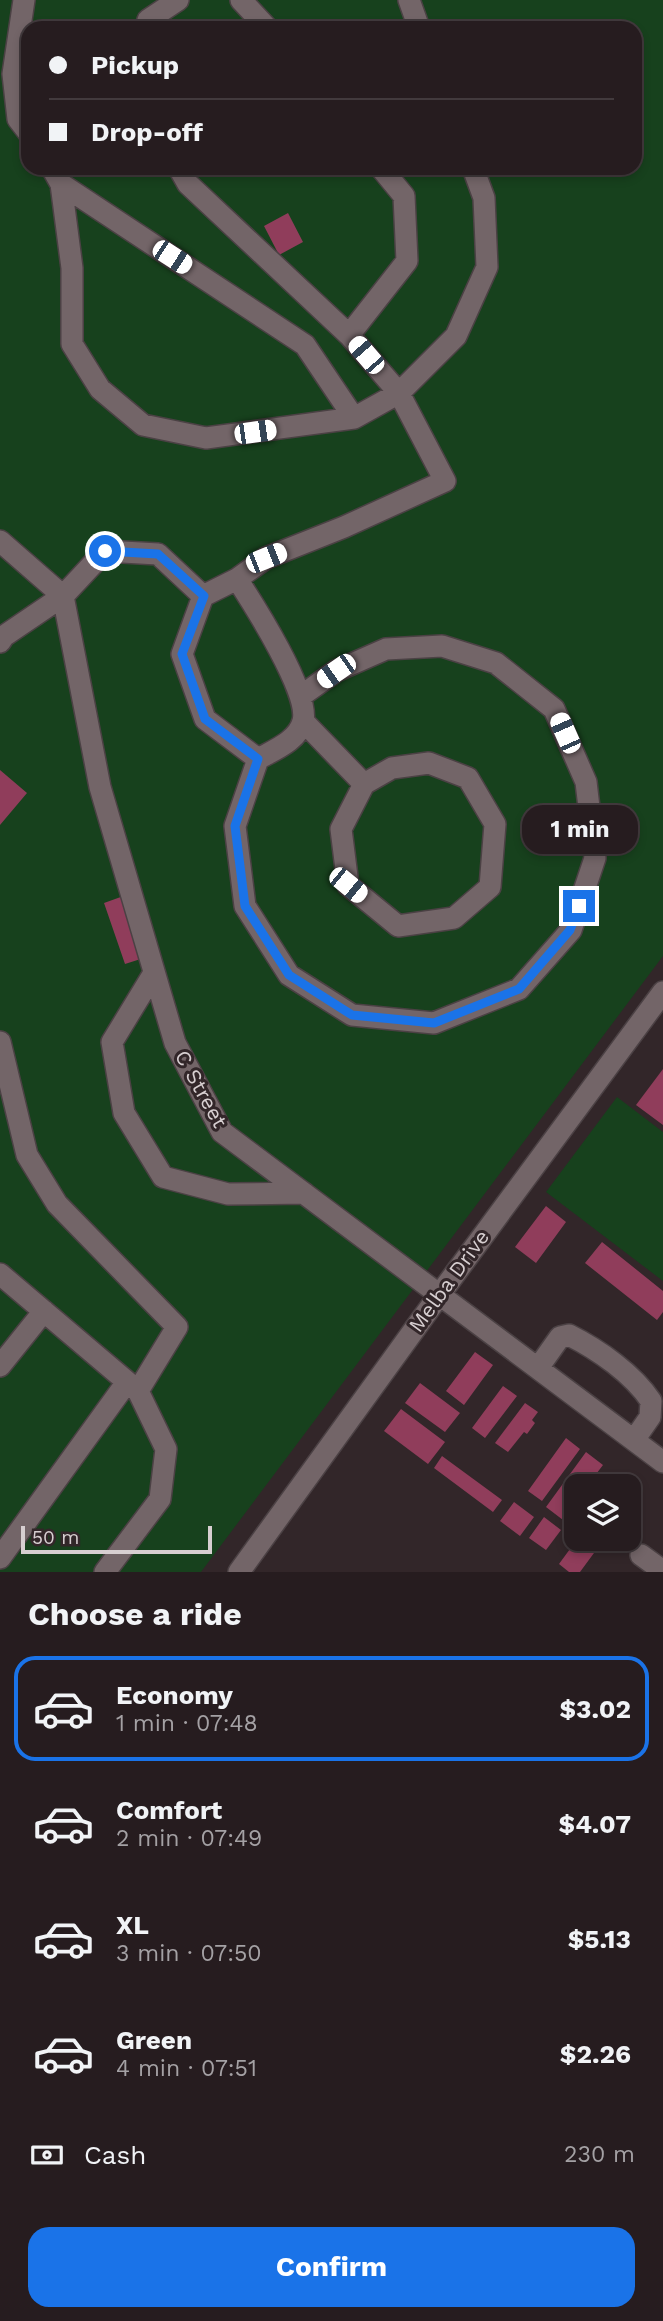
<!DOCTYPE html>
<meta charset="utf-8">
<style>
:root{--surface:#261c1f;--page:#2e2528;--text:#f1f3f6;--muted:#a4a1a4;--line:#423a3d;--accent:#1a73e8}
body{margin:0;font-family:"Work Sans",sans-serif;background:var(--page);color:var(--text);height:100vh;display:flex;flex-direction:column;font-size:26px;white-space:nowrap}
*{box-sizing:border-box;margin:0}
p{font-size:23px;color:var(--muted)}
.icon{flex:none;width:38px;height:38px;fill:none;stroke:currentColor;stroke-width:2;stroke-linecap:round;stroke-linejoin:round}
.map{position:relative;height:1572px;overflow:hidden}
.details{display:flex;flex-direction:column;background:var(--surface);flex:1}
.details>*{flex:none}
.banner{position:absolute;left:21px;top:21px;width:621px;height:154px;border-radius:21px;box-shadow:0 4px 10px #0003,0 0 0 2px var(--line);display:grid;align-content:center;height:154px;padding:0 28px;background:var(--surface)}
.controls{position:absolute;left:564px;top:1474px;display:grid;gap:14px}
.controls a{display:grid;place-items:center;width:77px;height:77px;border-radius:14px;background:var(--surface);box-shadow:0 4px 10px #0003,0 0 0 2px var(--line);font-size:35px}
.scale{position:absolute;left:21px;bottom:18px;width:191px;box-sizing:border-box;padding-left:7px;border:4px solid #d7cfd1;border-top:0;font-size:19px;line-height:24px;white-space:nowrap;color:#d7cfd1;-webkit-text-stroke:5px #322629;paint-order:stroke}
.end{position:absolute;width:32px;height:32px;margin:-16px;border:9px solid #1a73e8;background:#fff;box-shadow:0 0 0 4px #fff}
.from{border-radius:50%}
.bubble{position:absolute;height:49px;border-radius:21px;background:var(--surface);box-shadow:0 4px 10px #0003,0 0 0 2px var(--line);font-size:23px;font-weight:700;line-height:49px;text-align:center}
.car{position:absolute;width:21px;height:42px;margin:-21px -10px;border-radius:9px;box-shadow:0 0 5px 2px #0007;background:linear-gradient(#fff 24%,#345 0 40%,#fff 0 76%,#345 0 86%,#fff 0)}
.banner b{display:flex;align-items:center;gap:24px;height:66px;font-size:26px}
.banner b+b{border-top:2px solid var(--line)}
.banner i{width:18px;height:18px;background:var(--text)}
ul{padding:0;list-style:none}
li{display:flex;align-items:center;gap:21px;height:105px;margin:0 14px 10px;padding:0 14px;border:4px solid transparent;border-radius:21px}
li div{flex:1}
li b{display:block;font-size:26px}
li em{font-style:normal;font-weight:700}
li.selected{border-color:var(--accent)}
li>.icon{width:63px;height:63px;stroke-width:1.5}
h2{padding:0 28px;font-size:32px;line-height:84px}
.pay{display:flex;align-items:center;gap:18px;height:77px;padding:0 28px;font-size:26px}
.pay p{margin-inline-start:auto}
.cta{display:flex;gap:14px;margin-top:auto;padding:14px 28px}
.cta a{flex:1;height:80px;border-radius:21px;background:var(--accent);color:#fff;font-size:28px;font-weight:700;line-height:80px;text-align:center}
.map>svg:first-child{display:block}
.green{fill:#17411d;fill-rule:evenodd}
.building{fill:#903d5b}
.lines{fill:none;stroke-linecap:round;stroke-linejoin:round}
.minor-casing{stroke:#4b4144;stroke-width:24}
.minor{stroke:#736568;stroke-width:21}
.route{stroke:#1a73e8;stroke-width:9}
.labels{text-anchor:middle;stroke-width:6;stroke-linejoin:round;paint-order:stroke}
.street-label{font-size:21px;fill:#d7cfd1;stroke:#322629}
</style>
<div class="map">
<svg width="663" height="1572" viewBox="0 0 663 1572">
<rect width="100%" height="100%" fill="#322629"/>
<path class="green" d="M0,0H663V956L201,1572H0ZM28,28H635V168H28Z
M617,1097L663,1132V1281L546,1192Z"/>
<path class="building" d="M288,213L303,242L279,255L264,226Z
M0,770L27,793L0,825Z
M129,894L150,956L125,964L104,903Z
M663,1069V1125L636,1105Z
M546,1206L566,1222L536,1263L515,1247Z
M602,1242L663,1291V1312L657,1320L585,1263Z
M475,1352L493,1365L464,1405L446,1391Z
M420,1383L460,1413L445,1432L405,1403Z
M503,1386L517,1396L485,1438L472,1428Z
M525,1403L538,1412L532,1420L535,1423L527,1434L524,1432L508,1452L495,1443Z
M401,1409L445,1442L428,1464L384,1431Z
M566,1438L580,1449L542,1501L528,1491Z
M586,1452L603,1465L587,1486H576V1502L563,1520L546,1507Z
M442,1456L502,1500L493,1512L434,1468Z
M514,1502L534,1517L520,1536L500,1521Z
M544,1517L561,1530L546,1550L529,1538Z
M578,1538H605L580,1572H569L559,1564Z"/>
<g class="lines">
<g class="minor-casing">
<path id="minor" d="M24,0L13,74L18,119L28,132
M241,0L267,28
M409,0L419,28
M146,28L148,20L178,0
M52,168L61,184L72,268V344L100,389L143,425L206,438L354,418L399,393L456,336L487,267L484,198L473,168
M179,168L188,184L349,335L399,393L445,481L344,527L266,558L237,579
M61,184L305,345L354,418
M349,335L407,261L404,196L381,168
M0,541L63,596
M237,579C254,605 310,693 303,721C298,741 274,750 258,759L205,719L182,654L203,596Z
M63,596L100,787L175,1043L222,1132L663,1462
M0,642L4,636L63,596L105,551L158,554L203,596
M303,721L364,784
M258,759L235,826L245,906L289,975L352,1015L434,1023L519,989L571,930L595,858L586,782L554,709L496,663L442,646L386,649L336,671L301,696
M429,763L468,778L495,824L490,887L454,918L398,926L348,885L341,829L364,784L392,768Z
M154,973L112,1042L124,1113L163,1177L228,1194L304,1193
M0,1042L27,1155L57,1204L177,1327L138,1391
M0,1274L138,1391L166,1449L160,1499L105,1572
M0,1366L44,1311
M538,1368L560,1337L569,1335C599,1350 633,1374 651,1401L650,1417L634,1440
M641,1555L663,1571
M0,1558L127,1382
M239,1572L440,1294L663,992"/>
</g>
<use href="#minor" class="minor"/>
</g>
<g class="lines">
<path class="route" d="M105,551L158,554L204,596L182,654L205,719L258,759L235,826L245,906L289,975L352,1015L434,1023L519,989L570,930L579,906"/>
</g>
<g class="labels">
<g class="street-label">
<text transform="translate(201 1089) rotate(61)" y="7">C Street</text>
<text transform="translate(449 1281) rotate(-54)" y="7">Melba Drive</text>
</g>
</g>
</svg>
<div class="controls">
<a><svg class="icon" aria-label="layers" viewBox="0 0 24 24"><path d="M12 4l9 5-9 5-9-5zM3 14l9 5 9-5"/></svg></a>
</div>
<div class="scale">50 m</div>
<i class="end from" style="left:105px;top:551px"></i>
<i class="end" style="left:579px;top:906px"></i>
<div class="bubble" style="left:522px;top:805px;width:116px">1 min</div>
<i class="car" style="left:172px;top:257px;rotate:123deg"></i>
<i class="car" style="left:366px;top:355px;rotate:319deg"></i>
<i class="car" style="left:255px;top:432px;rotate:82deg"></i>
<i class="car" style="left:266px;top:558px;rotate:68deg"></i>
<i class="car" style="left:336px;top:671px;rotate:235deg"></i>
<i class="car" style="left:565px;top:733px;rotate:336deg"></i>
<i class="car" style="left:348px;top:885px;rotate:129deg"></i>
<div class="banner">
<b><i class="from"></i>Pickup</b>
<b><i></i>Drop-off</b>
</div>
</div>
<section class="details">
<h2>Choose a ride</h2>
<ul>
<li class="selected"><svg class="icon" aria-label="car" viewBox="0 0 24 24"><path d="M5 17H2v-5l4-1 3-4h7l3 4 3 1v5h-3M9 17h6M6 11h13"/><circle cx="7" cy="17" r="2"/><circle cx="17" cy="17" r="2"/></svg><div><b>Economy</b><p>1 min · 07:48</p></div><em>$3.02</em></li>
<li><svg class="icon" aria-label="car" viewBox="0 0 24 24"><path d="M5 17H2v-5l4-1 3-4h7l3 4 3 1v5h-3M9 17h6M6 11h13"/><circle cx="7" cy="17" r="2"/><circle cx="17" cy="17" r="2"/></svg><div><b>Comfort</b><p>2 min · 07:49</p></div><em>$4.07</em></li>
<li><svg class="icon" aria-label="car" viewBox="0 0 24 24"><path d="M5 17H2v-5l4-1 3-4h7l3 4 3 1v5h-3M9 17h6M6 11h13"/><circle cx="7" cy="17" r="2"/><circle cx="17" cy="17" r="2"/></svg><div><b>XL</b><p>3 min · 07:50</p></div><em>$5.13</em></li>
<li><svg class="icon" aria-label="car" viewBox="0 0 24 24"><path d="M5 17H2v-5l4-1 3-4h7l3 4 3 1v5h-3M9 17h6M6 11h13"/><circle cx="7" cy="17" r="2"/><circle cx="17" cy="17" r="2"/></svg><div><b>Green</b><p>4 min · 07:51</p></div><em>$2.26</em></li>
</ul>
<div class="pay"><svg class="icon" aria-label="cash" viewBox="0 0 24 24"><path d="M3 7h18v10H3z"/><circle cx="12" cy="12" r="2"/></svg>Cash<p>230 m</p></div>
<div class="cta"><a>Confirm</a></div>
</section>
